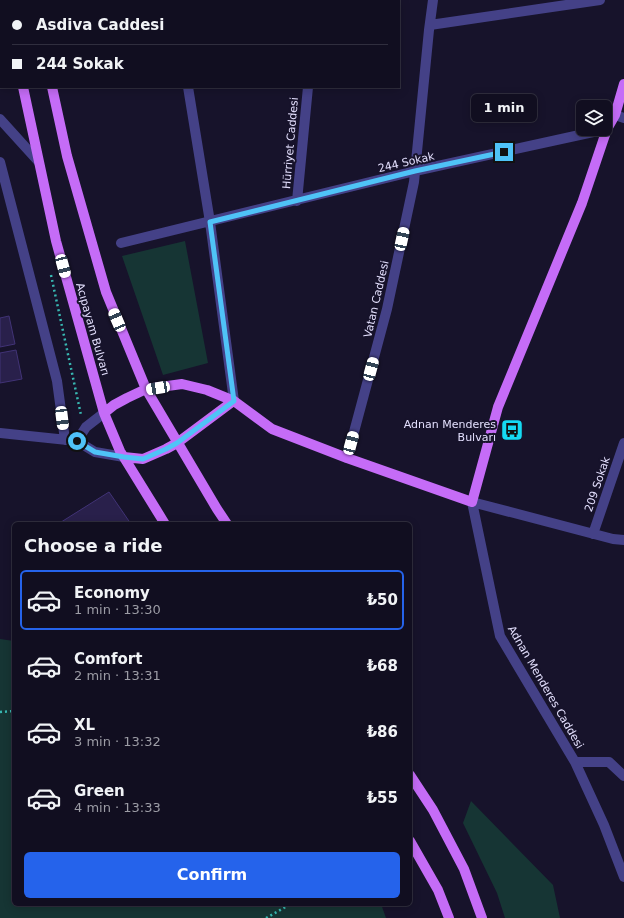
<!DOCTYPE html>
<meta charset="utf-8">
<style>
:root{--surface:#110e20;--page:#1e1c2d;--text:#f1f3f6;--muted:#9c9ca5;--line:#302e3e;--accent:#2563eb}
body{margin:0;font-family:"DejaVu Sans",sans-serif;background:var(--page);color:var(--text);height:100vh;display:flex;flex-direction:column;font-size:15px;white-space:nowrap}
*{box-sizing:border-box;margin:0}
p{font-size:13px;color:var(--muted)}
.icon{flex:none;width:22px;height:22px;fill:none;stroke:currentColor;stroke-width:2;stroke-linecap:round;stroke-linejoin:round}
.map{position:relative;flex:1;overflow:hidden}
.sheet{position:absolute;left:12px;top:522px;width:400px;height:384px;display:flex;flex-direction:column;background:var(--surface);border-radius:6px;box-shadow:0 2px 10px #0003,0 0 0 1px var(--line)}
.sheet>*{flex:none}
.hud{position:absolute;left:0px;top:0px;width:400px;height:88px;box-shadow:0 2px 10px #0003,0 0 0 1px var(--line);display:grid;align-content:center;height:88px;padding:0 12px;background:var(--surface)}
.controls{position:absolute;left:576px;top:100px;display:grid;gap:8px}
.controls a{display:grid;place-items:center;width:36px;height:36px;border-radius:6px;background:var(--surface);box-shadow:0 2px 10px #0003,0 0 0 1px var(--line);font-size:20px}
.end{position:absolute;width:18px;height:18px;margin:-9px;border:5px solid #4fc3f7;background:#111;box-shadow:0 0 0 2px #111}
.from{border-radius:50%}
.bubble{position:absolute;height:28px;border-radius:6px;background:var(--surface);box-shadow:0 2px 10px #0003,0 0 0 1px var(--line);font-size:13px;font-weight:600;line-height:28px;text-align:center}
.car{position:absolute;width:12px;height:24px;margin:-12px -6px;border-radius:5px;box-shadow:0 0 3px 1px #0007;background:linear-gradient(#fff 24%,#345 0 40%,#fff 0 76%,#345 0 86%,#fff 0)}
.hud b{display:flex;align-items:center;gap:14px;height:38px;font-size:15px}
.hud b+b{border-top:1px solid var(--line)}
.hud i{width:10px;height:10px;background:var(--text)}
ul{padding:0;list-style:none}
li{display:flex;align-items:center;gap:12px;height:60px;margin:0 8px 6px;padding:0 4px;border:2px solid transparent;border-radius:6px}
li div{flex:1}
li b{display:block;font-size:15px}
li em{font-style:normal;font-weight:600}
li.selected{border-color:var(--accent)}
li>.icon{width:36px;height:36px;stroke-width:1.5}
h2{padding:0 12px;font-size:18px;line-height:48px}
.button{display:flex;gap:8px;margin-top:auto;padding:8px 12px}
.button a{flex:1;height:46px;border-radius:6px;background:var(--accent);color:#fff;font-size:16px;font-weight:600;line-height:46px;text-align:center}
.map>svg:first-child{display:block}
.green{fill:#163534}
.building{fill:#29204b;stroke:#413376}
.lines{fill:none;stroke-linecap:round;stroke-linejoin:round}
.path{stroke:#38b8b2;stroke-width:2.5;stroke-dasharray:2 3;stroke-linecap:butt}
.minor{stroke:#444187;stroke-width:10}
.major{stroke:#c56cf7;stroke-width:10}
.route{stroke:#4fc3f7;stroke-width:5}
.labels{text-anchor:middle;stroke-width:4;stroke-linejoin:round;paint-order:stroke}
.street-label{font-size:11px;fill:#e3dffd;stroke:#17132b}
.poi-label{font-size:11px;fill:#e3dffd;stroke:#17132b;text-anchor:end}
</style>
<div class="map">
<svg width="624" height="918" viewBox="0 0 624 918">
<rect width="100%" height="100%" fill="#17132b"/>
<path class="green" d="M185,241L208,363L163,375L122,256Z
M0,639L14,641V904H381L386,918H0Z
M471,801L553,885L560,918H505L497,893L463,823Z"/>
<path class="building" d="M9,316L15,344L0,347V318Z
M16,350L22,379L0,383V353Z
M109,492L131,524H58Z"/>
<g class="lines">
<path class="path" d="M0,47L1,52
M51,275L81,415
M0,712L14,711
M266,918L291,904"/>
<path class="minor" d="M174,0V1
M316,1V0
M430,25L600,0
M188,87L210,222L234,401
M615,115L624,118
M0,119L38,161
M0,162L57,381L65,440
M297,201L308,87
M121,243L415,171L607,129
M0,433L77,441L95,452L124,457
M77,441L86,427L104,413
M347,458L387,309L414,182L429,30L433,0
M593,534L624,443
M624,540L613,539L472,502L500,636L575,762L604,825L624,877
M575,762H609L624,776"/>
<path class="major" d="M4,0V1
M32,0L33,1
M23,87L56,241L104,413L120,451L165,524
M52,87L67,156L106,292L146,389L217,509L227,524
M104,413L114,405L127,398L146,389L182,384L207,390L234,401L272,429L347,458L472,502L498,407L582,203L607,129L615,115L624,84
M124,457L143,459L166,449L177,443L232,402
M410,775L433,810L464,869L482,918
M410,841L438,890L449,918"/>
</g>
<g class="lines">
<path class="route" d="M77,441L95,452L124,457L143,459L166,449L177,443L234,401L210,222L415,171L504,152"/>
</g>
<defs>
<g id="bus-square" transform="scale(1.15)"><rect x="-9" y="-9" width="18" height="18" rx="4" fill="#15daf3" stroke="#17132b"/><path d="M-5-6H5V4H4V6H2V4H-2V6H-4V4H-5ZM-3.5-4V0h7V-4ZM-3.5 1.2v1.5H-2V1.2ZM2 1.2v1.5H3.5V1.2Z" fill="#111"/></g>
</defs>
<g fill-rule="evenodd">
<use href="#bus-square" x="512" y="430"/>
</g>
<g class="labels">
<g class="street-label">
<text transform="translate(290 143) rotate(-85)" y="4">Hürriyet Caddesi</text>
<text transform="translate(406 162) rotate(-13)" y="4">244 Sokak</text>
<text transform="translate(376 299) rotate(-77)" y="4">Vatan Caddesi</text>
<text transform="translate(93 329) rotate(74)" y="4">Acıpayam Bulvarı</text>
<text transform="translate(597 484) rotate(-71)" y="4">209 Sokak</text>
<text transform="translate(546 687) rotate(60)" y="4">Adnan Menderes Caddesi</text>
</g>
<g class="poi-label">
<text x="496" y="428">Adnan Menderes<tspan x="496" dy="13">Bulvarı</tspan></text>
</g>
</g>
</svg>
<div class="controls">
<a><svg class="icon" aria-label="layers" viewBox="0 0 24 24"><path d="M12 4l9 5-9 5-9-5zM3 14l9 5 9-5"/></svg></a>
</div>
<i class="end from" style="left:77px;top:441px"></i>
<i class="end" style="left:504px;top:152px"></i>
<div class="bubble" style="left:471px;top:94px;width:66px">1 min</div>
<i class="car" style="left:402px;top:239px;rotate:12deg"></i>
<i class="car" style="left:63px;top:266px;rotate:165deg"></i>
<i class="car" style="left:117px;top:320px;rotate:337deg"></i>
<i class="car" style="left:371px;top:369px;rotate:15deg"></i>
<i class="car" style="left:158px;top:388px;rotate:261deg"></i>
<i class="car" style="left:62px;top:418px;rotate:173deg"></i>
<i class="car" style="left:351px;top:443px;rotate:15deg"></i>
<div class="hud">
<b><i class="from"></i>Asdiva Caddesi</b>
<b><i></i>244 Sokak</b>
</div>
<section class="sheet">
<h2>Choose a ride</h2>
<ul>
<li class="selected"><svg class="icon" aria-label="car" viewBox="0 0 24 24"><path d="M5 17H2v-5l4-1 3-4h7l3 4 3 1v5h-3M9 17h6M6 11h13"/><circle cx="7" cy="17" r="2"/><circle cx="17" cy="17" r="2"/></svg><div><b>Economy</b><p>1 min · 13:30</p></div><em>₺50</em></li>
<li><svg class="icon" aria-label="car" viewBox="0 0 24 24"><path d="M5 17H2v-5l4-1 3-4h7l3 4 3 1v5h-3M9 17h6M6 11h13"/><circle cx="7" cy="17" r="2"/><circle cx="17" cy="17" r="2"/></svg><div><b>Comfort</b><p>2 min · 13:31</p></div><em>₺68</em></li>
<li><svg class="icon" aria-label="car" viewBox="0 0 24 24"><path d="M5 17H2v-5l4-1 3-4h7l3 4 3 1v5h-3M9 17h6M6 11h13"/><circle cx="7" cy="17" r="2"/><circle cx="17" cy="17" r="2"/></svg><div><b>XL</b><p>3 min · 13:32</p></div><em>₺86</em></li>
<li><svg class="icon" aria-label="car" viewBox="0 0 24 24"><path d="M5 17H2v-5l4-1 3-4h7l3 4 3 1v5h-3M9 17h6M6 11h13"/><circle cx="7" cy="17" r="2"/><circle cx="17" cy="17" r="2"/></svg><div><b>Green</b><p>4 min · 13:33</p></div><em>₺55</em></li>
</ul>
<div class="button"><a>Confirm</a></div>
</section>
</div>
